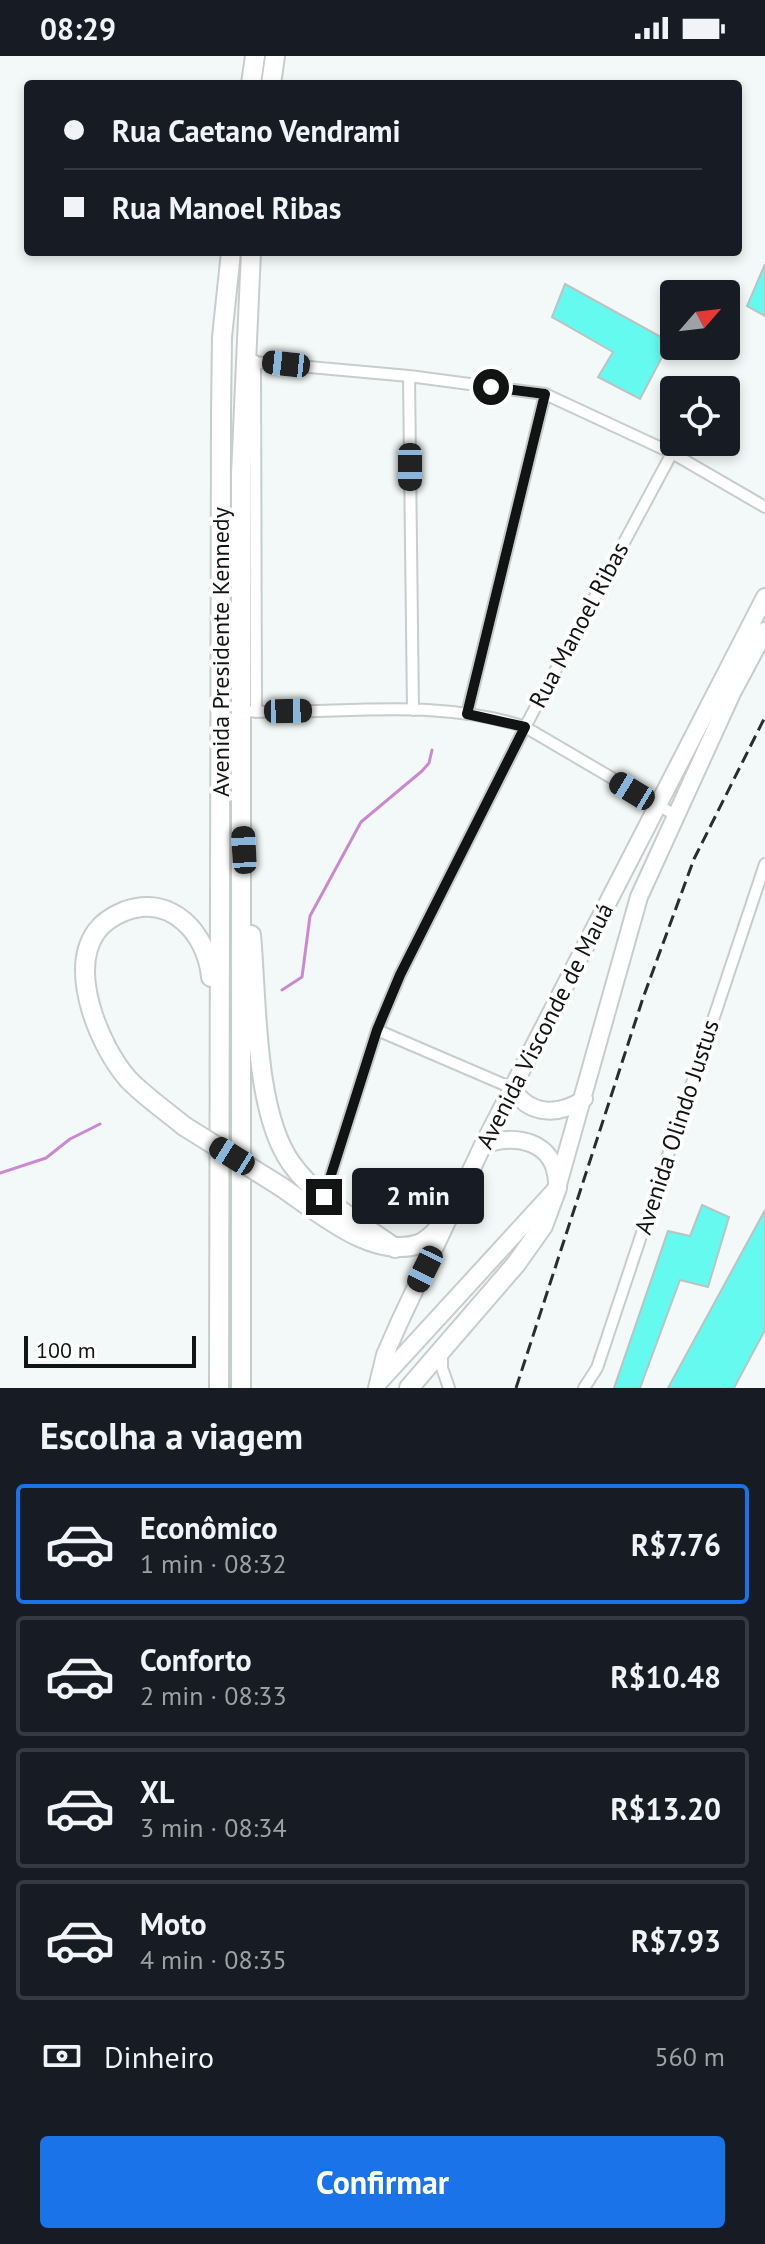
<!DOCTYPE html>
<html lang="pt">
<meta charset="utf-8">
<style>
:root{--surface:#171b24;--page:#20242c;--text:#f1f3f6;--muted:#9ea1a6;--line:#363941;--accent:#1a73e8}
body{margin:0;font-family:"PT Sans",sans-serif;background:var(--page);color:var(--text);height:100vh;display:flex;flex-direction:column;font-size:30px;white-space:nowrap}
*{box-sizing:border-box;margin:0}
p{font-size:26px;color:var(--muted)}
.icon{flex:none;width:44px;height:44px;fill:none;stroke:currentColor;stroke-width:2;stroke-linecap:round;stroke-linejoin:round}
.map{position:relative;height:1332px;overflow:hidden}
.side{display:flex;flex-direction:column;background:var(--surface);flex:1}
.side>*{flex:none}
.guide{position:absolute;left:24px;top:24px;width:718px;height:176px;border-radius:8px;box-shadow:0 4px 12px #0003;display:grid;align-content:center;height:176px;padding:0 40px;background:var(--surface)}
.needle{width:52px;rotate:62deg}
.fabs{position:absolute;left:660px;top:224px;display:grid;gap:16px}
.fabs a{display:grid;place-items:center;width:80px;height:80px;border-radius:8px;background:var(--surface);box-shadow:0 4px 12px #0003;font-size:40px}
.scale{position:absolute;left:24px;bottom:20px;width:172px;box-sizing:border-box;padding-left:8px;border:4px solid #121413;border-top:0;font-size:22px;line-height:28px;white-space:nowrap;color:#121413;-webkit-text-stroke:6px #fff;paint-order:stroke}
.end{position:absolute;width:36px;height:36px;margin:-18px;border:10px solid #121413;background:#fff;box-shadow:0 0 0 4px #fff}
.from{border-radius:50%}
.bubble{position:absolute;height:56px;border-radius:8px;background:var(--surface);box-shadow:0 4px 12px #0003;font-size:26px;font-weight:600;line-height:56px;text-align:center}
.car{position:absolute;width:24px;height:48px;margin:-24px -12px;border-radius:10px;box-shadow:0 0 6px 2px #0007;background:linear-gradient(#222 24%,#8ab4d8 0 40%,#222 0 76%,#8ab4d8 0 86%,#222 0)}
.guide b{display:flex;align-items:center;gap:28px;height:76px;font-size:30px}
.guide b+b{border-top:2px solid var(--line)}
.guide i{width:20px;height:20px;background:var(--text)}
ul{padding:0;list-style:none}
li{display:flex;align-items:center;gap:24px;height:120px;margin:0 16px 12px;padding:0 24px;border:4px solid var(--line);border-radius:8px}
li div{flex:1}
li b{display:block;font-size:30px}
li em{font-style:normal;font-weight:600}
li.selected{border-color:var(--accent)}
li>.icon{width:72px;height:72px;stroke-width:1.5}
h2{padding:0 40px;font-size:36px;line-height:96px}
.pay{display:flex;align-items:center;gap:20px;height:88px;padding:0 40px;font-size:30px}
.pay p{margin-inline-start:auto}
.button{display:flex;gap:16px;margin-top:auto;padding:16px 40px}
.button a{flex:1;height:92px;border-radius:8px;background:var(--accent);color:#fff;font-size:32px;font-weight:600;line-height:92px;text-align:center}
.status{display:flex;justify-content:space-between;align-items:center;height:56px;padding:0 40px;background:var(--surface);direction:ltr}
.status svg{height:22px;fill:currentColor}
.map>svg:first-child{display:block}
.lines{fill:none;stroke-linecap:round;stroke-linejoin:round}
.stream{stroke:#cb89d4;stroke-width:3}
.building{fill:#64faf0;stroke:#bdc2c2;stroke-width:2}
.street-casing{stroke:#c7cccc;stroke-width:14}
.primary-casing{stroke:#c7cccc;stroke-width:20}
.highway-casing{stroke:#c7cccc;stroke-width:22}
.street{stroke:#fff;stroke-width:10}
.primary{stroke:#fff;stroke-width:16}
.highway{stroke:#fff;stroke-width:18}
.rail{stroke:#2b2d2c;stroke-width:3;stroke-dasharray:12 6;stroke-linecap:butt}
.highway-bridge-casing{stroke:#c7cccc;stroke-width:22;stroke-linecap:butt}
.highway-bridge{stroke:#fff;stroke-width:18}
.route{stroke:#121413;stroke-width:10}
.labels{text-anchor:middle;stroke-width:8;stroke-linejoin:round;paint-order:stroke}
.street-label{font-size:24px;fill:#121413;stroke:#fff}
</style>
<div class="status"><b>08:29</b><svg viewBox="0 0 49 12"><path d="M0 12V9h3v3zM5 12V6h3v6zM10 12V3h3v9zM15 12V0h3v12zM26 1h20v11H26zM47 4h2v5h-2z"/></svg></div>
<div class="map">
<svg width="765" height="1332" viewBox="0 0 765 1332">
<rect width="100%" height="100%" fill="#f3f9f8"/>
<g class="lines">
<path class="stream" d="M282,934L302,921L310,860L361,766L422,715L429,707L432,694
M0,1117L46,1102L70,1083L100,1068"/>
</g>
<path class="building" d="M765,208V260L747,250Z
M565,228L670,286L640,343L598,321L613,296L552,261Z
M702,1149L729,1161L708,1231L680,1224L640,1332H614L668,1175L690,1180Z
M765,1154V1274L734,1332H668Z"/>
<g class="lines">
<g class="street-casing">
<path id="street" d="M244,305L409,320L545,338L672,397L765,451
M255,305L256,656
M409,320L413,654
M240,655C334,660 434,640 525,671L675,759
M467,658L545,338
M377,974L512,1032
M324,1141L377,974L400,919L525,671L672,397
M442,1295V1312L449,1332
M584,1332L597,1312L765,808"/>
</g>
<g class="primary-casing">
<path id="primary" d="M512,1032C529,1060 559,1060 584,1043
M483,1089C516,1077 555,1085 557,1126
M381,1324L557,1132L639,841L732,637L765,575
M377,1332L385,1299L399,1267L483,1089L765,541"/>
</g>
<g class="highway-casing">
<path id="highway" d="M251,28L255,0
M271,28L275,0
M251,879C257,942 254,1055 291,1107C316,1143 360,1167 395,1192
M184,1070C166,1055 144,1040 128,1023C100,991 68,916 96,876C103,866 115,859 125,855C171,838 207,877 211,921
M280,1130C316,1154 372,1204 419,1188C432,1183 442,1168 451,1158
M219,1332L221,357L222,281L231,196
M241,1332V418L251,196
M409,1332L516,1208L543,1170L557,1132"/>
</g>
<use href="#street" class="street"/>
<use href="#primary" class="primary"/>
<use href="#highway" class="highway"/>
<path class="rail" d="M516,1332L643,942L694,803L765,661"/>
<g class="highway-bridge-casing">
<path id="highway-bridge" d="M184,1070L280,1130"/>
</g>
<use href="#highway-bridge" class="highway-bridge"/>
</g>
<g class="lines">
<path class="route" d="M324,1141L377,974L400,919L525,671L467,658L545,338L491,331"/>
</g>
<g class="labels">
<g class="street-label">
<text transform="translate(579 569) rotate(-62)" y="8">Rua Manoel Ribas</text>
<text transform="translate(221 596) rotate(-90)" y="8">Avenida Presidente Kennedy</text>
<text transform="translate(545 970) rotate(-63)" y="8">Avenida Visconde de Mauá</text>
<text transform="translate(677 1071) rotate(-72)" y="8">Avenida Olindo Justus</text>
</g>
</g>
</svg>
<div class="fabs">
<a><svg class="needle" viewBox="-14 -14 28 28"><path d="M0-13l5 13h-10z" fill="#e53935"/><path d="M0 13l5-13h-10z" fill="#9ea1a6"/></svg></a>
<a><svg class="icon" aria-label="locate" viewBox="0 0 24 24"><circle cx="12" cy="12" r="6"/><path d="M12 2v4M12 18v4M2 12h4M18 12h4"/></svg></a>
</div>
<div class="scale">100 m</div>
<i class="end from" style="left:491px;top:331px"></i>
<i class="end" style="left:324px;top:1141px"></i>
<div class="bubble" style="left:352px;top:1112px;width:132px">2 min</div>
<i class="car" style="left:286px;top:308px;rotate:276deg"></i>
<i class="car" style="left:410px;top:411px;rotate:180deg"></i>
<i class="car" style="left:288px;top:655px;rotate:89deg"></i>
<i class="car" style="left:632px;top:735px;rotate:301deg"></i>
<i class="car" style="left:244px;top:794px;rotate:357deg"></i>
<i class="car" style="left:232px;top:1100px;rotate:302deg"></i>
<i class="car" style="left:425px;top:1213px;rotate:206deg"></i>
<div class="guide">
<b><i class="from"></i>Rua Caetano Vendrami</b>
<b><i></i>Rua Manoel Ribas</b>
</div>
</div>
<section class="side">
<h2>Escolha a viagem</h2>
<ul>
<li class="selected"><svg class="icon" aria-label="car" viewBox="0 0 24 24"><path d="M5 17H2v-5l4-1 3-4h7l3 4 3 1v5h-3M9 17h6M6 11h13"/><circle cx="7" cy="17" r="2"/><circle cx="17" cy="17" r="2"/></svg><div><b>Econômico</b><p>1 min · 08:32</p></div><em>R$7.76</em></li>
<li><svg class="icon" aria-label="car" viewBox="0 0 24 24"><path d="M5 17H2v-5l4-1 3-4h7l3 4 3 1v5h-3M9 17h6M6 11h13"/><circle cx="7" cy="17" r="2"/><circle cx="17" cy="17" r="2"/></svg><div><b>Conforto</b><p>2 min · 08:33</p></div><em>R$10.48</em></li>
<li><svg class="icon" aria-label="car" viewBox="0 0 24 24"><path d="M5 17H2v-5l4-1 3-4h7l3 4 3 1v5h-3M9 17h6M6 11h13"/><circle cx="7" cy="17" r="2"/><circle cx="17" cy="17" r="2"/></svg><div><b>XL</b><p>3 min · 08:34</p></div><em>R$13.20</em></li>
<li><svg class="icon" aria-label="car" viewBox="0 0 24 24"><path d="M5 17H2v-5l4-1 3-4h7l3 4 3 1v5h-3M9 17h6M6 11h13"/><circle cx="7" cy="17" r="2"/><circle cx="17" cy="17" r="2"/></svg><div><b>Moto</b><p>4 min · 08:35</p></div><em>R$7.93</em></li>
</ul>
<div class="pay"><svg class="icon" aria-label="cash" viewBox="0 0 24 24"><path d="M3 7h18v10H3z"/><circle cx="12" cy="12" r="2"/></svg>Dinheiro<p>560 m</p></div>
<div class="button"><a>Confirmar</a></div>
</section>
